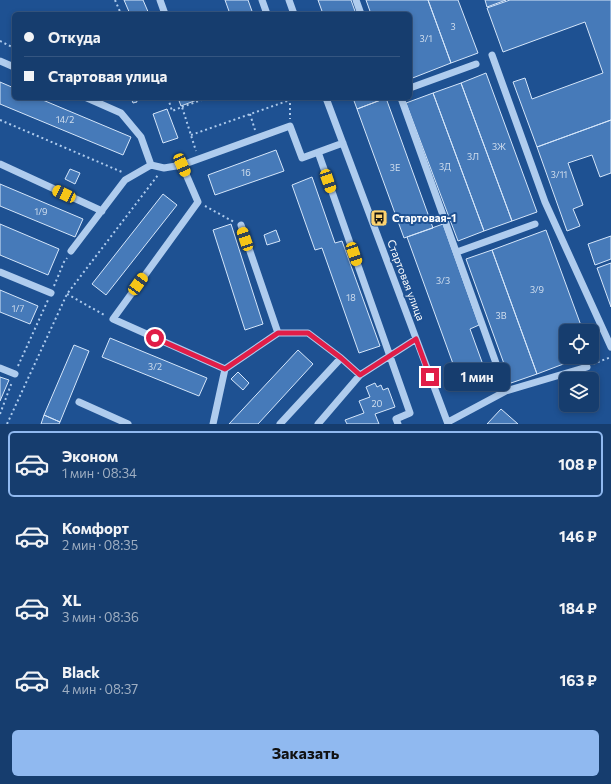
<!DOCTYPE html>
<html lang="ru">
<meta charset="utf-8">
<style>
:root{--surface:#163d6e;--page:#1f4473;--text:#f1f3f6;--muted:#9eaec2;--line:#355681;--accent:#90b9f0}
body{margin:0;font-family:Commissioner,sans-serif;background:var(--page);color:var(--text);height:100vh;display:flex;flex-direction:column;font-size:15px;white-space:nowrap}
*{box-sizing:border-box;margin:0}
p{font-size:13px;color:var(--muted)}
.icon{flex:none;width:22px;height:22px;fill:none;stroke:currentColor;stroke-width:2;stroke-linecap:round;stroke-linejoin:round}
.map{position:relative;height:424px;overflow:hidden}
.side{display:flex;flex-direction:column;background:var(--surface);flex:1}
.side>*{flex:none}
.top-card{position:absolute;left:12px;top:12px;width:400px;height:88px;border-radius:6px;box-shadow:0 2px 6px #0003,0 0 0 1px var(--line);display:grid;align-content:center;height:88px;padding:0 12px;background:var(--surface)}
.buttons{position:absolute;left:559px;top:324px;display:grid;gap:8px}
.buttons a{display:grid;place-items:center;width:40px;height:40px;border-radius:6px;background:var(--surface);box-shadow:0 2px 6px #0003,0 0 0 1px var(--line);font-size:20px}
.end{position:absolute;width:18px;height:18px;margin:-9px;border:5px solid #e11d48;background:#fff;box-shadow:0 0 0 2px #fff}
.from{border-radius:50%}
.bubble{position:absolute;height:28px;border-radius:6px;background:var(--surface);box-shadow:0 2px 6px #0003,0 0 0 1px var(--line);font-size:13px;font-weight:700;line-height:28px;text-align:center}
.car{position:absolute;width:12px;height:24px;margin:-12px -6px;border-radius:5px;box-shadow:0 0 3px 1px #0007;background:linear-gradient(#f5c518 24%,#345 0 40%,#f5c518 0 76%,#345 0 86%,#f5c518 0)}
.top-card b{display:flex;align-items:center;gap:14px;height:38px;font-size:15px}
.top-card b+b{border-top:1px solid var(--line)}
.top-card i{width:10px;height:10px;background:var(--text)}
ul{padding:7px 0 0;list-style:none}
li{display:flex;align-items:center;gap:12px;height:66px;margin:0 8px 6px;padding:0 4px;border:2px solid transparent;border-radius:6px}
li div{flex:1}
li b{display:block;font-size:15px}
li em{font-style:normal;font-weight:700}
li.active{border-color:var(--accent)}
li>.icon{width:36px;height:36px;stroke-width:1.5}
.cta{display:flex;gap:8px;margin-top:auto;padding:8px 12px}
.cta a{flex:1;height:46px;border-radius:6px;background:var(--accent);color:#111;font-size:16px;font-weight:700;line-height:46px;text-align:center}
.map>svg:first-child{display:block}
.building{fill:#467ab9;stroke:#d5e6fa}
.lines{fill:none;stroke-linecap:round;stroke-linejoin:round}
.path{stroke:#afccee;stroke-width:2;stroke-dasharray:2 3;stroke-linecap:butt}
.minor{stroke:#afccee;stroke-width:7}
.route{stroke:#e11d48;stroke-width:5}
.labels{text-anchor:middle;stroke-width:4;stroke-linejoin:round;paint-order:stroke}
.number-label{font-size:9px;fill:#d1deee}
.poi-label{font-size:11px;font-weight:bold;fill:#fff;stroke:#1e5192;text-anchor:start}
.street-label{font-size:11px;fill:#fff;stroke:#1e5192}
</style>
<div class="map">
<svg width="611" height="424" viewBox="0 0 611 424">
<rect width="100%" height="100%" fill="#1e5192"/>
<path class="building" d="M124,0H143L149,14H130Z
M225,0H248L253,14H230Z
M318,0H351L356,14H323Z
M366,0H428L451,63L410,79V14H371Z
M428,0H458L478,53L451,63Z
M485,0H506L487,7Z
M510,0H611V120L537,147L513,82L525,78L532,99L603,73L585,22L503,52L487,8Z
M486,73L537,212L512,221L461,83Z
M0,82L14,88V98H38L131,137L123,155L0,104Z
M461,83L512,221L484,231L433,93Z
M433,93L484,231L458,241L406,103Z
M131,98H136L137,102L133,103Z
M178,98H202L181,106Z
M353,98H386L357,109Z
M386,98L433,228L404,238L357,109Z
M167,109L178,138L163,143L153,114Z
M611,120V173L600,177L592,155L568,163L583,205L573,209L580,226L567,231L537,147Z
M276,150L284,171L215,195L208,175Z
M70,169L80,173L75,184L65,179Z
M312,177L335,243L342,241L380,346L359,353L322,248L315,250L292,185Z
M0,184L83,219L75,237L0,206Z
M163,194L177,205L106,295L92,284Z
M0,224L59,249L48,275L0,255Z
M231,224L263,324L245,330L213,230Z
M443,224L479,325L470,329L486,373L460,383L407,237Z
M276,230L280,241L267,245L264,235Z
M546,230L583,331H566V357H582L537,374L492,250Z
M611,236V259L595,265L588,244Z
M492,250L537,374L511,383L466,259Z
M611,263V307L597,268Z
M0,290L38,306L30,324L0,312Z
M110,338L207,378L199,396L102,357Z
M74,345L89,351L60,422L44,415Z
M298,350L313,364L258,424H229Z
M238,372L249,383L243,390L231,379Z
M0,377L9,380L0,401Z
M375,383L377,387L381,385L383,390L388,388L395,407L375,414L379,424H347L345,420L364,413L359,401L370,397L366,387Z
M501,409L518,424H487Z
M44,415L60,422L59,424H41Z"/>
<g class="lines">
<path class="path" d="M115,0L121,14
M0,41L14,48
M168,98L172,111L182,107L196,151
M290,98V119
M182,107L207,98
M250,114L255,130
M0,120L122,172
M191,135L290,100
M205,206L234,222
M54,286L64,262L67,258
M67,294L106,316
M593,364L611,357
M18,366L48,300
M0,414L12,382
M7,424L67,294L158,175"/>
<path class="minor" d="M160,0L165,14
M262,0L267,14
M289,0L294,14
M356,0L361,14
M492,55L545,202L611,347
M0,61L14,67
M410,88L476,64
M87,98L121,113L141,137L151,165L164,168L182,165L290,126L302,158L343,143
M326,98L448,424
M401,98L506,391
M318,152L410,413L396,419L398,424
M0,164L102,211
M182,165L198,202L113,319L225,369
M241,225L278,333H308L341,358L360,375
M71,251L125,180L151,165
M457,252L535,224
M0,272L51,293
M0,368L15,374
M79,402L128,424
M448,422L506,391L587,367
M213,424L225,369L278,333
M280,424L341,358
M318,424L360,375L416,339"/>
</g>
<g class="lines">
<path class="route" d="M155,338L225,369L278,333H308L341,358L360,375L416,339L430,377"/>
</g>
<defs>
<g id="bus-square" transform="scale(0.9)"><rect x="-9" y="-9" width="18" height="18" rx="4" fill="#fdd36f" stroke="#1e5192"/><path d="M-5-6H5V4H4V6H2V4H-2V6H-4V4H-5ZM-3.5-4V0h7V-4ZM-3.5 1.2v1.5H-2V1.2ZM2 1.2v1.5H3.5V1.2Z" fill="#111"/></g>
</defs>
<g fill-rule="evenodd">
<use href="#bus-square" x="379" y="218"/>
</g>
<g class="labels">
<g class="number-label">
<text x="453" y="30">3</text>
<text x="426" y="42">3/1</text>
<text x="65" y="123">14/2</text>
<text x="499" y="150">3Ж</text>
<text x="473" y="160">3Л</text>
<text x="445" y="170">3Д</text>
<text x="395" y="171">3Е</text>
<text x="246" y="176">16</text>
<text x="559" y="178">3/11</text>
<text x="41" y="215">1/9</text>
<text x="443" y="284">3/3</text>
<text x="537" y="293">3/9</text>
<text x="351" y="301">18</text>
<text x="18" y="312">1/7</text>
<text x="501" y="319">3В</text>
<text x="155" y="370">3/2</text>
<text x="377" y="407">20</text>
</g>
<g class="poi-label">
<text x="392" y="222">Стартовая-1</text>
</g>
<g class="street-label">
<text transform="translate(406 280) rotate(69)" y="4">Стартовая улица</text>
</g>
</g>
</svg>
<div class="buttons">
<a><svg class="icon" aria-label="locate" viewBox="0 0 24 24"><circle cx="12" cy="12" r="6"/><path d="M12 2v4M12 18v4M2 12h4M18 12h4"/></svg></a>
<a><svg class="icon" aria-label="layers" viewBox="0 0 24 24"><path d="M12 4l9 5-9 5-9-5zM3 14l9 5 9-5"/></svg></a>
</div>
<i class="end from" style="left:155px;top:338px"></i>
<i class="end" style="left:430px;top:377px"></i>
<div class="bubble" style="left:444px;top:363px;width:66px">1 мин</div>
<i class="car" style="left:182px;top:165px;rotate:156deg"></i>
<i class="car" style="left:328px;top:181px;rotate:161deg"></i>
<i class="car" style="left:64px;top:194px;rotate:295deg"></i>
<i class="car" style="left:245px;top:239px;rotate:341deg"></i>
<i class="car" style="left:354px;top:254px;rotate:161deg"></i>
<i class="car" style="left:138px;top:284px;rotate:36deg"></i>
<div class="top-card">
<b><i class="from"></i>Откуда</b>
<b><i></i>Стартовая улица</b>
</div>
</div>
<section class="side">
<ul>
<li class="active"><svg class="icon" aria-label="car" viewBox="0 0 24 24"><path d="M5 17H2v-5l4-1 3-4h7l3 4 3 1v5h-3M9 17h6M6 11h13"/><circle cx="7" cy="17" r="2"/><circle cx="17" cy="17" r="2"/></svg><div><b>Эконом</b><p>1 мин · 08:34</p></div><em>108 ₽</em></li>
<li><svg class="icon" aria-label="car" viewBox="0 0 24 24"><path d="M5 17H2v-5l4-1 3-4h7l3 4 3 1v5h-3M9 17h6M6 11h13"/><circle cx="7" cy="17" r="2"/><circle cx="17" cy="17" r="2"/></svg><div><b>Комфорт</b><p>2 мин · 08:35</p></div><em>146 ₽</em></li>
<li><svg class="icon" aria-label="car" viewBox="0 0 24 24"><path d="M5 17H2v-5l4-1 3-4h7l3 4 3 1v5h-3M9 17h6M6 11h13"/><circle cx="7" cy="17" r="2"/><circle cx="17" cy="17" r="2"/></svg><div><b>XL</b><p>3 мин · 08:36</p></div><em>184 ₽</em></li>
<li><svg class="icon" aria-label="car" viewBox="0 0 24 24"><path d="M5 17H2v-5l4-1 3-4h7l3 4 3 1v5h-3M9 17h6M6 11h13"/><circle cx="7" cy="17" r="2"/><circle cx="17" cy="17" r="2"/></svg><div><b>Black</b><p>4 мин · 08:37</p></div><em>163 ₽</em></li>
</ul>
<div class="cta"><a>Заказать</a></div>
</section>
